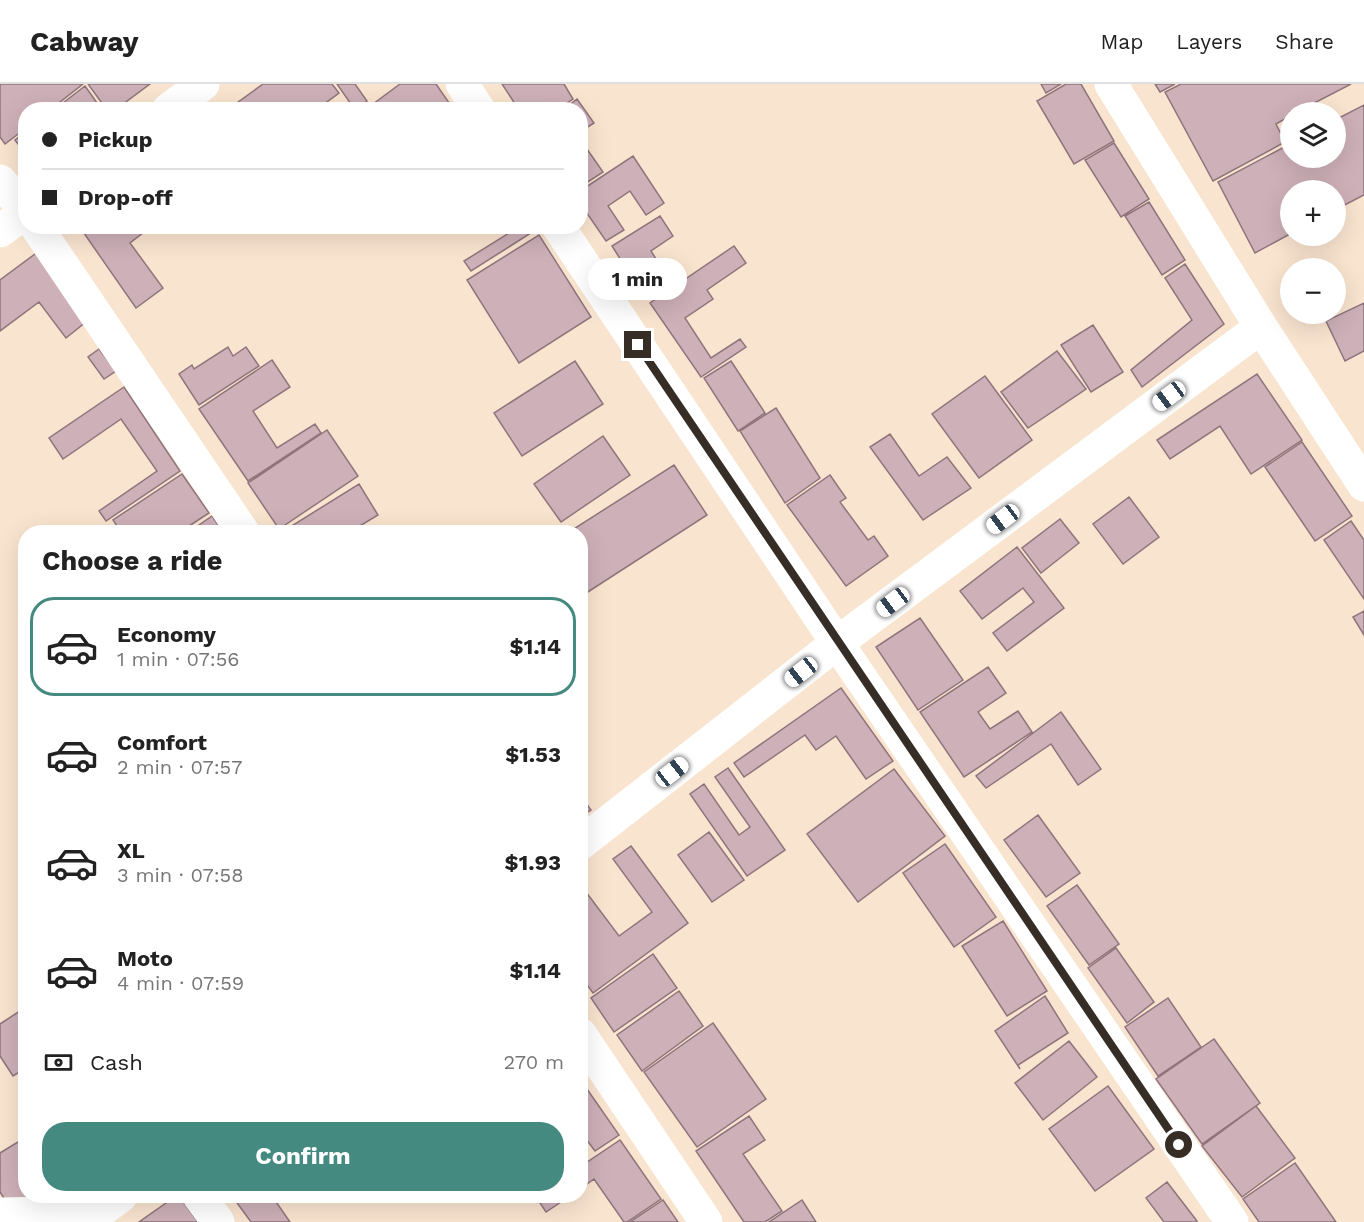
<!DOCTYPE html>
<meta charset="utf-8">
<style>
:root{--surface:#fff;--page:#f2f2f2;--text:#222;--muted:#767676;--line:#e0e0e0;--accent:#458a81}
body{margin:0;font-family:"Work Sans",sans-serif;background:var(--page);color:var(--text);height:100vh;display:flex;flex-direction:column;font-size:22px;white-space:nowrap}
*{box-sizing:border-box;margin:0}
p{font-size:20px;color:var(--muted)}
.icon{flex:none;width:33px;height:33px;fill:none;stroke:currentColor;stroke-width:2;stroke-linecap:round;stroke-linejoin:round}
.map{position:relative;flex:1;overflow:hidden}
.side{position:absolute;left:18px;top:441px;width:570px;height:678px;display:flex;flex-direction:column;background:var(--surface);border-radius:24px;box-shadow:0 6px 24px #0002}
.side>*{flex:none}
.banner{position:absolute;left:18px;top:18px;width:570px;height:132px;border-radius:24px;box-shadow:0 6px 24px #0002;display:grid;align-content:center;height:132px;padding:0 24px;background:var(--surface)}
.buttons{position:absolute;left:1280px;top:18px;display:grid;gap:12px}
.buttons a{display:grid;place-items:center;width:66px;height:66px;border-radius:50%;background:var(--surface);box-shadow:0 6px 24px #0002;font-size:30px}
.end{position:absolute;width:27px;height:27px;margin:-14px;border:8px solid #362e26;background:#fff;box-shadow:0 0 0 3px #fff}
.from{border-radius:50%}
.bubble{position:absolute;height:42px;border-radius:21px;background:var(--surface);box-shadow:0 6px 24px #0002;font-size:20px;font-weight:700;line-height:42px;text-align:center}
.car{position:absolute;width:18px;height:36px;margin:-18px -9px;border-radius:8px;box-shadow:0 0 4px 2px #0007;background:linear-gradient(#fff 24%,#345 0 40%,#fff 0 76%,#345 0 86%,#fff 0)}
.banner b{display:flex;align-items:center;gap:21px;height:57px;font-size:22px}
.banner b+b{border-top:2px solid var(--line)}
.banner i{width:15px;height:15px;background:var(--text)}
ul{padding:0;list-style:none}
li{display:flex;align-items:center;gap:18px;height:99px;margin:0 12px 9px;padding:0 12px;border:3px solid transparent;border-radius:24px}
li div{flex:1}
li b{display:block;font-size:22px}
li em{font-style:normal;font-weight:700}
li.current{border-color:var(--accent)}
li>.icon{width:54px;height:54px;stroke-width:1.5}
h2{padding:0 24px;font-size:27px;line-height:72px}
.pay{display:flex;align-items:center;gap:15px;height:66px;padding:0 24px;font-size:22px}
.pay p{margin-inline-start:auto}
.cta{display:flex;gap:12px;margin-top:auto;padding:12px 24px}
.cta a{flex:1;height:69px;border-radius:24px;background:var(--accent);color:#fff;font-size:24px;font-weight:700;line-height:69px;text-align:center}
header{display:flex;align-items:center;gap:36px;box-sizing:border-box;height:84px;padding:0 30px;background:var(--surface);border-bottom:2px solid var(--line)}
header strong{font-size:28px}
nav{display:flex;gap:33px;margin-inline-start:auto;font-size:21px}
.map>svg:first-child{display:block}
.building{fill:#ceb0b8;stroke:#90747c;stroke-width:1.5}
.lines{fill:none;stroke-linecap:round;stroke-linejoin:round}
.minor{stroke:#fff;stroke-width:33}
.major{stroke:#fff;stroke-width:33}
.route{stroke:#362e26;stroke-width:8}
</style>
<header>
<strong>Cabway</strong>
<nav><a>Map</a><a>Layers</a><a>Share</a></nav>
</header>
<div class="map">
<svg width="1364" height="1138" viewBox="0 0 1364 1138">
<rect width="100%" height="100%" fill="#f9e4cf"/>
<path class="building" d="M0,0H83L50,26H26V44L5,60L0,53Z
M88,0H150L115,26H107Z
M263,0H332L339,9L316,26H237L234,21Z
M337,0H355L367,17L355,26Z
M400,0H436L454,26H365Z
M502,0H564L573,15L557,26H519Z
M1041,0H1061L1046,9Z
M1066,0H1081L1114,57L1074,80L1037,17Z
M1155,0H1175L1160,8Z
M1181,0H1351L1297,28H1290V32L1276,40L1285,58L1213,97L1165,8Z
M85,2L102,26H54Z
M577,15L594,39L580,48V26H563Z
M1364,21V111L1335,126V106H1290V150L1255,169L1218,98L1290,60V74H1335V36Z
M26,47V70L15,56Z
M580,55L603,88L580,103Z
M1114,59L1149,115L1121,133L1085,76Z
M633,72L664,119L646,131L630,107L608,122L624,146L606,157L580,119V107Z
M1149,118L1185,176L1162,191L1125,132Z
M660,132L673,152L651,167L671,198L645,214L612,162Z
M79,142H152L130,159L163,204L136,224Z
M512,142H531L534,147L471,187L464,177L514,146Z
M539,151L591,233L519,279L467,196Z
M734,162L746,179L707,206L713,215L685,234L711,274L740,255L746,263L701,293L650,219Z
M39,167L87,237L66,254L39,218L0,247V196Z
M1185,180L1224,240L1142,303L1131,286L1192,236L1165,194Z
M1364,219V267L1345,277L1326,237Z
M1093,241L1123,288L1091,308L1061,261Z
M228,263L233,272L246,263L259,282L199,321L179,290L192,281L194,285Z
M99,265L116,287L104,295L88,273Z
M1057,267L1086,305L1028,344L1001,308Z
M272,276L290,303L253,327L277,364L315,340L321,349L248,397L199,325Z
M575,277L603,320L522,372L494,329Z
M731,277L765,329L738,347L704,294Z
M1257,290L1302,356L1251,390L1220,342L1170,375L1157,356Z
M985,292L1032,356L979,394L932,330Z
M124,303L180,387L106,437L99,427L157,387L121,335L63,375L49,354Z
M776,324L820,394L785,419L740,347Z
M327,346L358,392L279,445L248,399Z
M890,350L919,392L947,373L971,404L923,436L870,363Z
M603,352L630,391L561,438L534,400Z
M1302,358L1352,432L1315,457L1265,383Z
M674,381L707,431L580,513V448H569Z
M182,390L209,429L180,448H121L113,436Z
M830,391L846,414L840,418L868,456L874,452L888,472L846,502L787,421Z
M359,400L378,431L350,448H282Z
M1129,413L1159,453L1123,480L1093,440Z
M212,432L223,448H189Z
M1060,435L1079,459L1041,489L1022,464Z
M1351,437L1364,456V515L1324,456Z
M1017,463L1064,524L1007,567L993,549L1034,518L1023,504L982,535L960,507Z
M1364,527V551L1353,533Z
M920,534L963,596L918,626L876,563Z
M988,583L1006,609L978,628L990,645L1018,627L1032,648L964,693L920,628Z
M841,604L893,677L866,695L836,652L816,666L805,651L744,693L734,679Z
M1061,628L1101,685L1078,701L1051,660L986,704L976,692Z
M728,684L785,766L747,792L690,710L704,700L739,751L750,743L715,693Z
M894,685L945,752L858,818L807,750Z
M580,711L591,726L580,733Z
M1038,731L1080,789L1046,813L1004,756Z
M709,748L744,796L712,818L678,771Z
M945,760L996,833L954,863L903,789Z
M631,762L688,839L593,909L580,891V800L619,852L652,828L613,775Z
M1077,801L1119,860L1089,881L1047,822Z
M1003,837L1047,907L1007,932L962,862Z
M1116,864L1154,918L1127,939L1088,884Z
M653,870L677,904L614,948L591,914Z
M679,907L703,942L642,987L617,951Z
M1045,912L1068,949L1018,981L1020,985L995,947Z
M1168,914L1201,963L1158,992L1125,943Z
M26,923V984L13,992L0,972V940Z
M713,939L766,1015L697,1063L644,988Z
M1214,955L1260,1019L1202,1060L1156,995Z
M1069,957L1097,993L1043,1036L1015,999Z
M580,995L619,1051L595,1067L580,1047Z
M1108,1002L1154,1065L1095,1107L1049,1045Z
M1256,1022L1295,1074L1242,1113L1202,1062Z
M749,1032L765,1056L743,1070L782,1127L765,1138H744L696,1067Z
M26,1053V1112L52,1113L7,1119L0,1108V1069Z
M620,1056L661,1115L627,1138H624L594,1095L580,1105V1083Z
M1295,1079L1336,1138H1259L1243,1115Z
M1167,1098L1197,1137L1195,1138H1164L1146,1114Z
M176,1112H179L198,1138H139Z
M232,1112H272L290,1138H251Z
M539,1112H570L546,1128L536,1113Z
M663,1116L678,1138H630Z
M802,1116L816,1138H769Z"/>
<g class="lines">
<path class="minor" d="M462,0L479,26
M1111,0L1261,243L1364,401
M0,97L26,127
M36,142L243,448
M558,142L837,559L1232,1138
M580,760L837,559L1261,243
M580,950L706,1138
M199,1112L218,1138
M0,1130L99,1128L121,1112"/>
<path class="major" d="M168,26L203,0
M0,147L26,128"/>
</g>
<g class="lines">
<path class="route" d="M638,261L1179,1061"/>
</g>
</svg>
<div class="buttons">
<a><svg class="icon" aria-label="layers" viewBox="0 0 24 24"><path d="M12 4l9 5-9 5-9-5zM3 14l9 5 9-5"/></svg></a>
<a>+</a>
<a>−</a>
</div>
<i class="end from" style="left:1179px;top:1061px"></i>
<i class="end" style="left:638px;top:261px"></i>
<div class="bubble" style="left:588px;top:174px;width:99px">1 min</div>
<i class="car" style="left:1169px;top:312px;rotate:233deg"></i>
<i class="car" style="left:1003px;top:435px;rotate:233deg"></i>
<i class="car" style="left:893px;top:518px;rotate:233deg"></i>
<i class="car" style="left:801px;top:588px;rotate:232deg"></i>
<i class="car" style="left:672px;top:688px;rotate:52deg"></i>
<div class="banner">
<b><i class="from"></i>Pickup</b>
<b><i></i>Drop-off</b>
</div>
<section class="side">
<h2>Choose a ride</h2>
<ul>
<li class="current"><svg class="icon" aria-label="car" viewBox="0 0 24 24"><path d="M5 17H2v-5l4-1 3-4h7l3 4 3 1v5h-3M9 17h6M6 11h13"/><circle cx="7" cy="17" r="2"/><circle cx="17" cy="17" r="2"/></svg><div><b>Economy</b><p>1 min · 07:56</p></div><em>$1.14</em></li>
<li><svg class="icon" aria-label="car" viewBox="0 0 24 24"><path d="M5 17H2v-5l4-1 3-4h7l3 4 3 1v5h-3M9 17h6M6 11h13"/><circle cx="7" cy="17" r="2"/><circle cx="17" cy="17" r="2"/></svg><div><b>Comfort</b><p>2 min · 07:57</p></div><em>$1.53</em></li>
<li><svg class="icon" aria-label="car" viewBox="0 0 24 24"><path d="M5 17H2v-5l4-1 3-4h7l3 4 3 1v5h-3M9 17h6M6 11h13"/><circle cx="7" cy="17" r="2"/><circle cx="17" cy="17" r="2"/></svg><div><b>XL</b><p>3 min · 07:58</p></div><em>$1.93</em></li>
<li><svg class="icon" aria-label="car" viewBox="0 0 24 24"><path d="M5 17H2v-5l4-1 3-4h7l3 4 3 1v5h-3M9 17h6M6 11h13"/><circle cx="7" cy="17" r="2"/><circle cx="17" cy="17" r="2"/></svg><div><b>Moto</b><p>4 min · 07:59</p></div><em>$1.14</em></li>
</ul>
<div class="pay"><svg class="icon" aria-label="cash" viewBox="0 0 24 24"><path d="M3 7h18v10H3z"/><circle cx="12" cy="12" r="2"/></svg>Cash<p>270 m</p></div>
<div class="cta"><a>Confirm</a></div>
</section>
</div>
